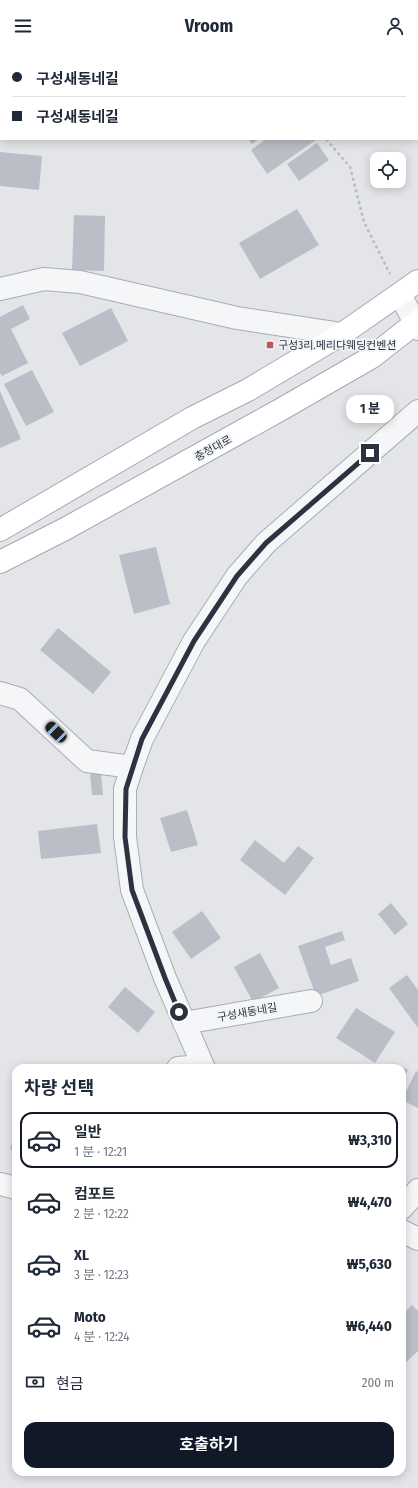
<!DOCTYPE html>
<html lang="ko">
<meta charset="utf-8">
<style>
:root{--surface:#fff;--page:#f2f2f3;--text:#1f2937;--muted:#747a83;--line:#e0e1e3;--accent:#111827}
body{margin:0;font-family:"Fira Sans Condensed","Noto Sans KR",sans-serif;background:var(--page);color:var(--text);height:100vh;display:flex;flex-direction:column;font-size:15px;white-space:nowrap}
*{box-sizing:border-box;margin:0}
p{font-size:13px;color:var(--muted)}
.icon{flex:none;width:22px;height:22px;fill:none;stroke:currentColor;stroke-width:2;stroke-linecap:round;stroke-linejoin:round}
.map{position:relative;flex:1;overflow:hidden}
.sheet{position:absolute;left:12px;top:1012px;width:394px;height:412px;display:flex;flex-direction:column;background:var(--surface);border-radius:12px;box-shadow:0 2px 10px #0003}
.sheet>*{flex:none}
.hud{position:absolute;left:0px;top:0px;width:418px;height:88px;box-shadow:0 2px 10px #0003;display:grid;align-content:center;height:88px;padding:0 12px;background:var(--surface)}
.fabs{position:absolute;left:370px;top:100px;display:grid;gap:8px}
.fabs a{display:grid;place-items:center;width:36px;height:36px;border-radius:8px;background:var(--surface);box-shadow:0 2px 10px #0003;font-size:20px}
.end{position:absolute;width:18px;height:18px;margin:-9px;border:5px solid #2d3240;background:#fff;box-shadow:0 0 0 2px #fff}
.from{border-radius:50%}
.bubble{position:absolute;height:28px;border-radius:12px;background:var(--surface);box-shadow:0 2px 10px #0003;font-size:13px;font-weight:700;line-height:28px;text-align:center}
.car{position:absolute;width:12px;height:24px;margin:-12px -6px;border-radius:5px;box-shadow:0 0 3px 1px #0007;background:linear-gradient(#222 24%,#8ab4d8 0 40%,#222 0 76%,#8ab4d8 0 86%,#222 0)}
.hud b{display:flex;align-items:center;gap:14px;height:38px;font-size:15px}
.hud b+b{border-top:1px solid var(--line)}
.hud i{width:10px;height:10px;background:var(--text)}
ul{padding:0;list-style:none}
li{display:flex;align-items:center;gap:12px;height:56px;margin:0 8px 6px;padding:0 4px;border:2px solid transparent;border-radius:12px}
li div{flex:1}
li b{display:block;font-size:15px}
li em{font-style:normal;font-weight:700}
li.current{border-color:var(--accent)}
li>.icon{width:36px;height:36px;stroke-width:1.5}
h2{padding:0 12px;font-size:18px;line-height:48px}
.pay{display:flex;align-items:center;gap:10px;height:44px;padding:0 12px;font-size:15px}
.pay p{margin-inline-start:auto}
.button{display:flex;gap:8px;margin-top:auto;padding:8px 12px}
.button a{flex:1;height:46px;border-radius:12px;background:var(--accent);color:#fff;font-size:16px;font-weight:700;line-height:46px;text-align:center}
header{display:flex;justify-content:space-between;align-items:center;height:52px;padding:0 12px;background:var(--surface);font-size:18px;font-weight:700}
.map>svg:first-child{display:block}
.building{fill:#bbbec6}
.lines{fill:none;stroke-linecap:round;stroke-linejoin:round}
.minor-casing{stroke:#a9acb3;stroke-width:24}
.major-casing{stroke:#a4a9b4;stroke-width:24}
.path{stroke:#b9bbc1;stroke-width:2.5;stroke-dasharray:3 3;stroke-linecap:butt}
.minor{stroke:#f5f6f8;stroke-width:22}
.major{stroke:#fff;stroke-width:22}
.route{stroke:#2d3240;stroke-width:5}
.poi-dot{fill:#bf575f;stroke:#f2f4f7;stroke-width:1.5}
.labels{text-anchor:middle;stroke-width:3.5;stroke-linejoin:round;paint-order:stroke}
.poi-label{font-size:11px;fill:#2d3240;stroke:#f2f4f7;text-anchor:start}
.street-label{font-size:11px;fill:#2d3240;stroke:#f2f4f7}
</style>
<header><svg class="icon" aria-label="menu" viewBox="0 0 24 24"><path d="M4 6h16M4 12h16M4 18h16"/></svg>Vroom<svg class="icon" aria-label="person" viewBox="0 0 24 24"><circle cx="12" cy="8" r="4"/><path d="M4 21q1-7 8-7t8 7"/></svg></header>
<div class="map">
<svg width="418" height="1436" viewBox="0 0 418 1436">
<rect width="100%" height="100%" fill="#e3e5e9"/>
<path class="building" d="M248,87H259L252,92Z
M266,87H315L316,88L267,122L251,98Z
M317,91L329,108L299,129L287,112Z
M0,100L42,104L39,138L0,134Z
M297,157L319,193L260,227L239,191Z
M74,163L105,164L104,219L72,218Z
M23,253L30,267L11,277L28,311L2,324L0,321V265Z
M111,256L128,289L80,314L62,281Z
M32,318L54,360L26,374L4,332Z
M0,339L21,387L0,396Z
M156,495L170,552L134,562L119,503Z
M58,576L111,620L93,642L40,598Z
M101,721L103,743H92L90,722Z
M187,758L198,793L171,800L160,766Z
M97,772L101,801L41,807L38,779Z
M255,788L284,811L298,794L314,806L285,843L240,808Z
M391,851L408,872L395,883L378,862Z
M202,859L221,886L191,907L172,880Z
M342,879L345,888L325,895L331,913L351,906L359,929L316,944L298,894Z
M260,901L279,936L253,950L234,915Z
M407,923L418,938V976L389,936Z
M125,935L155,960L138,981L108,955Z
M356,956L395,980L375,1011L336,986Z
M394,1011L408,1018L402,1029V1016H391Z
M416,1019L418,1020V1056L402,1048Z
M16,1081V1099L10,1097Z
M402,1098L405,1099L403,1110H402Z
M412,1253L418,1259V1299L402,1314V1263Z
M265,1420H273L269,1424Z"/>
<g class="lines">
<g class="minor-casing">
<path id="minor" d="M0,237L44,227L80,230L237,266L342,282
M400,242L418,277
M0,641L20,647L87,709L132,715
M184,971L311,949
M178,1016L203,1014
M204,1016L165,926L132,838L125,785V737L132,715L142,687L194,589L237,524L266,491L418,359
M0,1132L16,1136
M402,1156L418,1138
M402,1179L418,1187"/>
</g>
<g class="major-casing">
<path id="major" d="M0,478L192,366L248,338L342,282L418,229
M0,510L65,477L280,358L372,305L418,269"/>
</g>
<path class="path" d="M254,0L255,1
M326,87L350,115L364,170L390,222"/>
<use href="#minor" class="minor"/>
<use href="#major" class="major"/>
</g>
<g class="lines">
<path class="route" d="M179,960L165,926L132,838L125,785L126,737L142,687L194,589L237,524L266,491L370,401"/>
</g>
<rect class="poi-dot" x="266" y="289" width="8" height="8" rx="2"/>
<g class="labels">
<g class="poi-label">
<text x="278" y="297">구성3리.메리다웨딩컨벤션</text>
</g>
<g class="street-label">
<text transform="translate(213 396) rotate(-29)" y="4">충청대로</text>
<text transform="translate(247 960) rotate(-10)" y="4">구성새동네길</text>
</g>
</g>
</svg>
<div class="fabs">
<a><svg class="icon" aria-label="locate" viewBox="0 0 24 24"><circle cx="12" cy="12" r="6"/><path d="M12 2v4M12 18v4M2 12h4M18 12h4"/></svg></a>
</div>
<i class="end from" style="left:179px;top:960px"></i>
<i class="end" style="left:370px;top:401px"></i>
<div class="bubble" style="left:346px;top:343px;width:48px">1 분</div>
<i class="car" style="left:56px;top:680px;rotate:314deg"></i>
<div class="hud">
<b><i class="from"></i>구성새동네길</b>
<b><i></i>구성새동네길</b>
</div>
<section class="sheet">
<h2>차량 선택</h2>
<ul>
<li class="current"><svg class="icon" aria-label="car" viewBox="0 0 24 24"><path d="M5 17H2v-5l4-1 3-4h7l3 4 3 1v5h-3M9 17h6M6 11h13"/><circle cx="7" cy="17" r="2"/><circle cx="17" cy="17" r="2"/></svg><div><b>일반</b><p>1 분 · 12:21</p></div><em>₩3,310</em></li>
<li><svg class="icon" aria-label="car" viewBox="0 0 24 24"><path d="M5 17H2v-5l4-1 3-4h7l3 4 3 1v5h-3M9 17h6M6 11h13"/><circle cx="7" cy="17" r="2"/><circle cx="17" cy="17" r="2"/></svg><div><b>컴포트</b><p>2 분 · 12:22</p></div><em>₩4,470</em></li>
<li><svg class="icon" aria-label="car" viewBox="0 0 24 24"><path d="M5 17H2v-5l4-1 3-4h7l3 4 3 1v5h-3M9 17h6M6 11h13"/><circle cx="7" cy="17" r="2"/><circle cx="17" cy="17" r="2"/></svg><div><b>XL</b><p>3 분 · 12:23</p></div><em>₩5,630</em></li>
<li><svg class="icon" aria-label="car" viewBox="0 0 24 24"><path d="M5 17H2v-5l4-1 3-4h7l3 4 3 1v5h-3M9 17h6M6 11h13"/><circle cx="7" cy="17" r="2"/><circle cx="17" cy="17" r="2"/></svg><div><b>Moto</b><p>4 분 · 12:24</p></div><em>₩6,440</em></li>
</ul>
<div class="pay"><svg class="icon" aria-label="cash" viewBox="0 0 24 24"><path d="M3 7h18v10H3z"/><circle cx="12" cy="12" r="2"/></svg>현금<p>200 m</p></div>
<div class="button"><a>호출하기</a></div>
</section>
</div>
